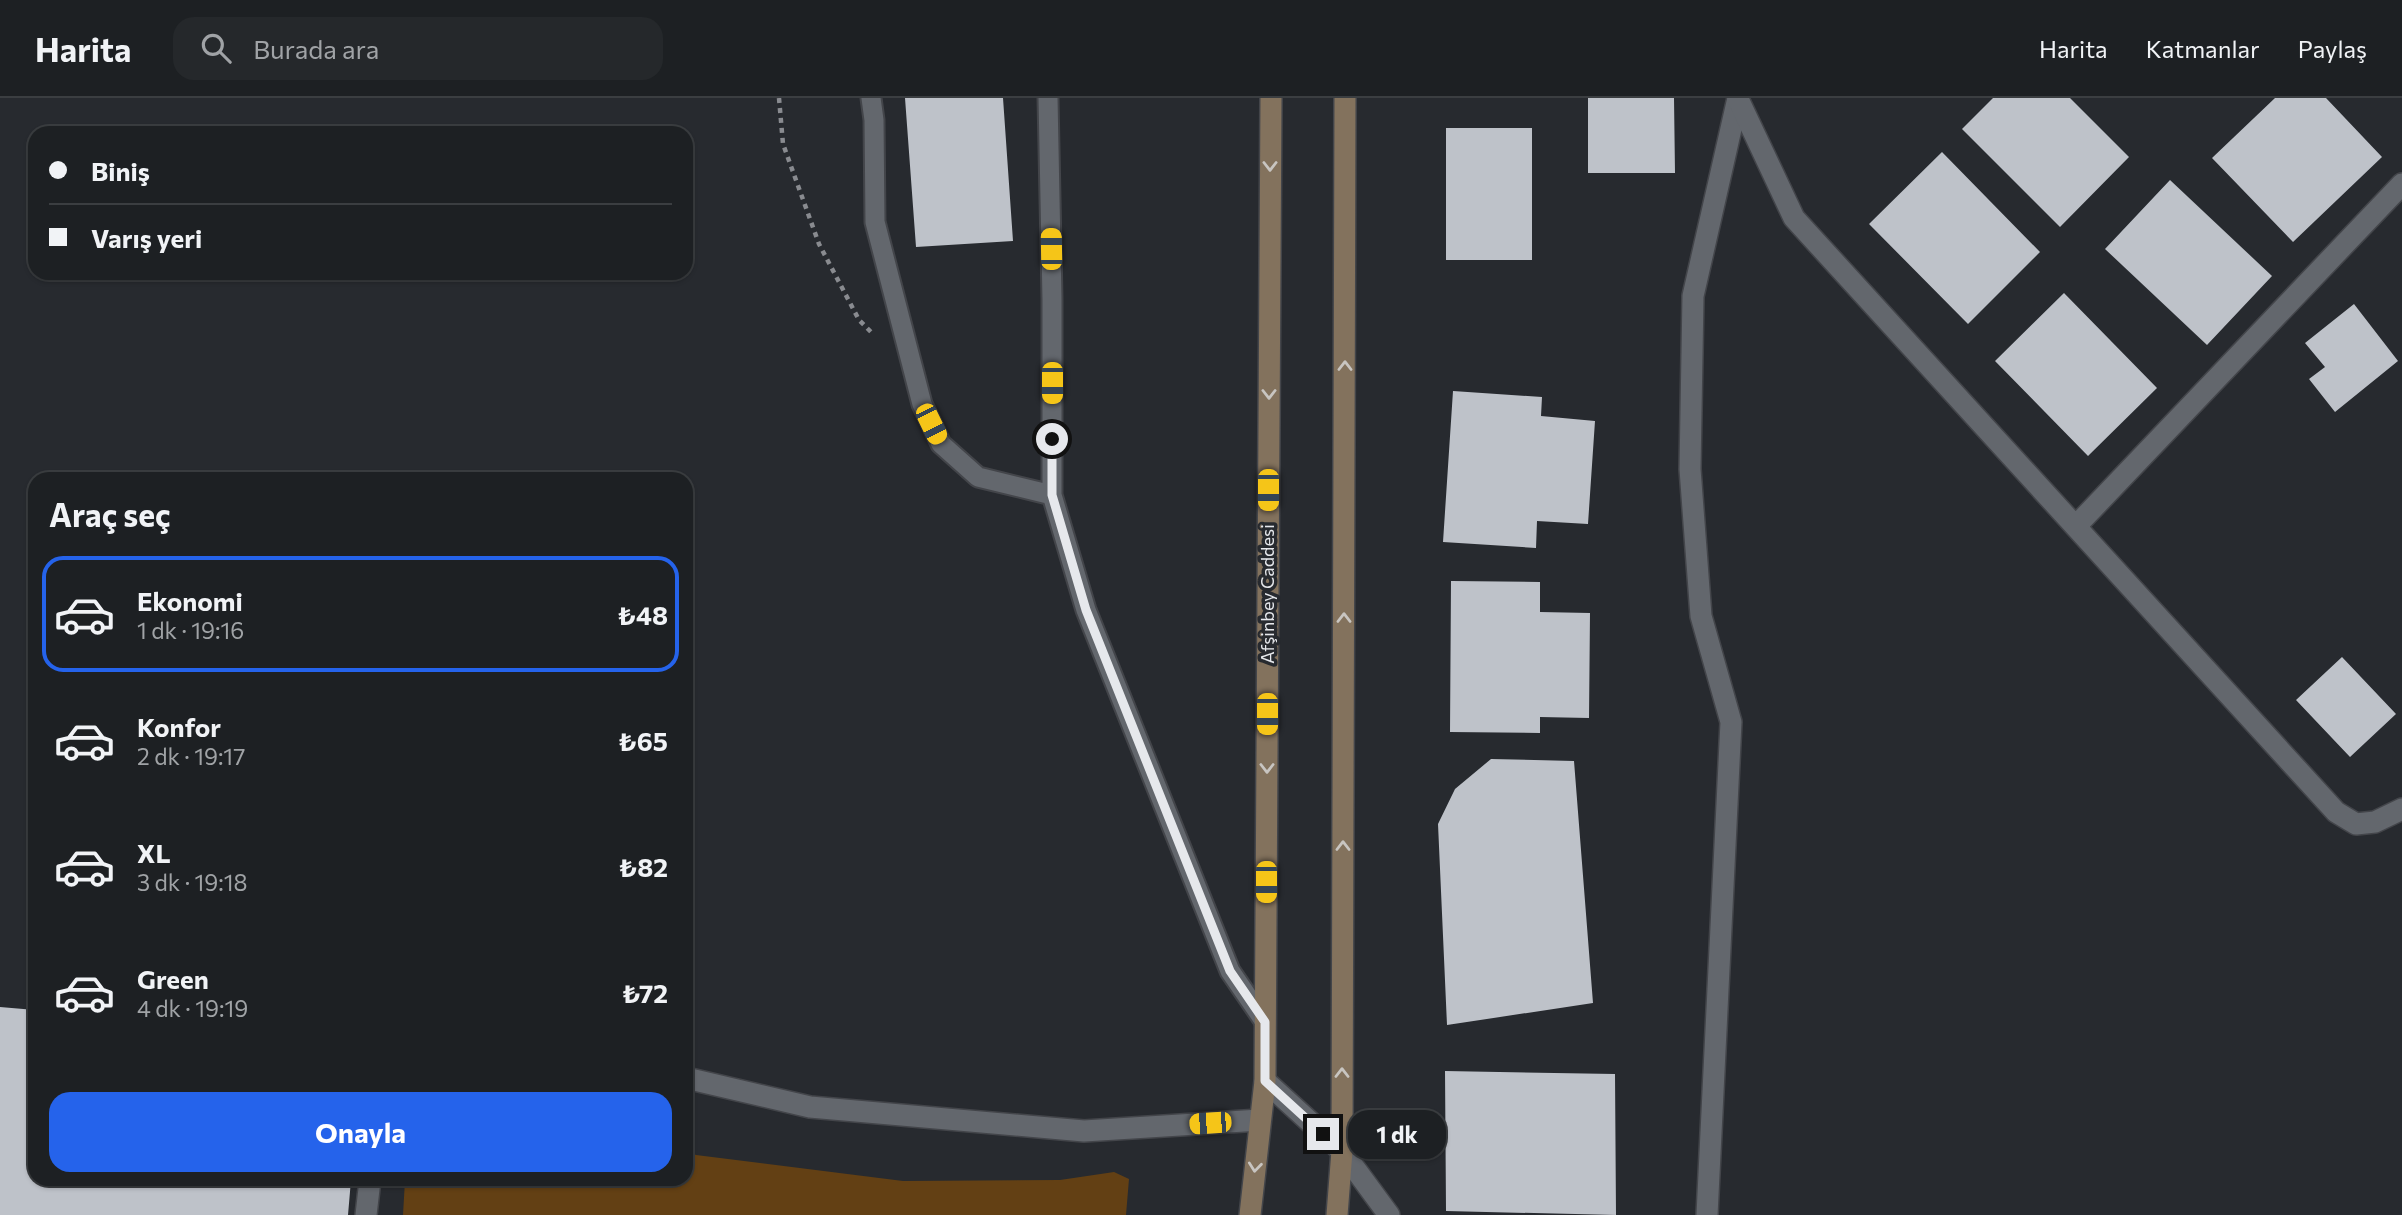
<!DOCTYPE html>
<html lang="tr">
<meta charset="utf-8">
<style>
:root{--surface:#1d2023;--page:#25282b;--text:#f1f3f6;--muted:#a0a3a6;--line:#3b3e41;--accent:#2563eb}
body{margin:0;font-family:Commissioner,sans-serif;background:var(--page);color:var(--text);height:100vh;display:flex;flex-direction:column;font-size:26px;white-space:nowrap}
*{box-sizing:border-box;margin:0}
p{font-size:23px;color:var(--muted)}
.icon{flex:none;width:38px;height:38px;fill:none;stroke:currentColor;stroke-width:2;stroke-linecap:round;stroke-linejoin:round}
.map{position:relative;flex:1;overflow:hidden}
.drawer{position:absolute;left:28px;top:374px;width:665px;height:714px;display:flex;flex-direction:column;background:var(--surface);border-radius:21px;box-shadow:0 2px 5px #0004,0 0 0 2px var(--line)}
.drawer>*{flex:none}
.guide{position:absolute;left:28px;top:28px;width:665px;height:154px;border-radius:21px;box-shadow:0 2px 5px #0004,0 0 0 2px var(--line);display:grid;align-content:center;height:154px;padding:0 21px;background:var(--surface)}
.end{position:absolute;width:32px;height:32px;margin:-16px;border:9px solid #e6e8ec;background:#111;box-shadow:0 0 0 4px #111}
.from{border-radius:50%}
.bubble{position:absolute;height:49px;border-radius:21px;background:var(--surface);box-shadow:0 2px 5px #0004,0 0 0 2px var(--line);font-size:23px;font-weight:700;line-height:49px;text-align:center}
.car{position:absolute;width:21px;height:42px;margin:-21px -10px;border-radius:9px;box-shadow:0 0 5px 2px #0007;background:linear-gradient(#f5c518 24%,#345 0 40%,#f5c518 0 76%,#345 0 86%,#f5c518 0)}
.guide b{display:flex;align-items:center;gap:24px;height:66px;font-size:26px}
.guide b+b{border-top:2px solid var(--line)}
.guide i{width:18px;height:18px;background:var(--text)}
ul{padding:0;list-style:none}
li{display:flex;align-items:center;gap:21px;height:116px;margin:0 14px 10px;padding:0 7px;border:4px solid transparent;border-radius:21px}
li div{flex:1}
li b{display:block;font-size:26px}
li em{font-style:normal;font-weight:700}
li.current{border-color:var(--accent)}
li>.icon{width:63px;height:63px;stroke-width:1.5}
h2{padding:0 21px;font-size:32px;line-height:84px}
.action{display:flex;gap:14px;margin-top:auto;padding:14px 21px}
.action a{flex:1;height:80px;border-radius:21px;background:var(--accent);color:#fff;font-size:28px;font-weight:700;line-height:80px;text-align:center}
header{display:flex;align-items:center;gap:42px;box-sizing:border-box;height:98px;padding:0 35px;background:var(--surface);border-bottom:2px solid var(--line)}
header strong{font-size:33px}
nav{display:flex;gap:38px;margin-inline-start:auto;font-size:24px}
.search{width:490px;height:63px;background:var(--page);display:flex;align-items:center;gap:18px;box-sizing:border-box;padding:0 24px;border-radius:21px;color:var(--muted);font-size:26px}
.map>svg:first-child{display:block}
.green{fill:#634014}
.building{fill:#bec2c9}
.lines{fill:none;stroke-linecap:round;stroke-linejoin:round}
.service-casing{stroke:#43454a;stroke-width:23}
.minor-casing{stroke:#43454a;stroke-width:24}
.tertiary-casing{stroke:#43454a;stroke-width:24}
.secondary-casing{stroke:#43454a;stroke-width:24}
.path{stroke:#898b90;stroke-width:4.5;stroke-dasharray:5 5;stroke-linecap:butt}
.service{stroke:#63676d;stroke-width:19}
.minor{stroke:#63676d;stroke-width:21}
.tertiary{stroke:#63676d;stroke-width:21}
.secondary{stroke:#83725d;stroke-width:21}
.oneway{stroke:#c8c5c1}
.route{stroke:#e6e8ec;stroke-width:9}
.labels{text-anchor:middle;stroke-width:7;stroke-linejoin:round;paint-order:stroke}
.street-label{font-size:18px;fill:#e6e8ec;stroke:#272a2f}
</style>
<header>
<strong>Harita</strong>
<div class="search"><svg class="icon" aria-label="search" viewBox="0 0 24 24"><circle cx="10" cy="10" r="6"/><path d="M15 15l6 6"/></svg>Burada ara</div>
<nav><a>Harita</a><a>Katmanlar</a><a>Paylaş</a></nav>
</header>
<div class="map">
<svg width="2402" height="1117" viewBox="0 0 2402 1117">
<rect width="100%" height="100%" fill="#272a2f"/>
<path class="green" d="M686,1052L696,1057L903,1083L1060,1082L1114,1074L1129,1081L1126,1117H403L405,1082H686Z"/>
<path class="building" d="M905,0H1003L1013,143L916,149Z
M1588,0H1674L1675,75H1588Z
M1993,0H2070L2129,59L2060,129L1962,31Z
M2275,0H2326L2382,59L2293,144L2212,60Z
M1446,30H1532V162H1446Z
M1942,54L2040,154L1968,226L1869,126Z
M2170,82L2272,178L2207,247L2105,151Z
M2064,195L2157,290L2088,358L1995,263Z
M2354,206L2398,263L2335,314L2309,281L2325,269L2305,245Z
M1453,293L1542,299L1541,318L1595,323L1588,426L1537,423L1536,450L1443,444Z
M1451,483L1540,484V514L1590,515L1589,620L1540,619V635L1450,634Z
M2342,559L2396,616L2350,659L2296,602Z
M1491,661L1574,663L1593,905L1447,927L1438,726L1455,691Z
M0,909L35,912V1082H351L348,1117H0Z
M1445,973L1615,976L1616,1117L1446,1113Z"/>
<g class="lines">
<g class="service-casing">
<path id="service" d="M871,0L874,22L875,124L922,306L941,346L978,379L1052,397
M1048,0L1052,201V397L1086,512L1230,873L1265,924"/>
</g>
<g class="minor-casing">
<path id="minor" d="M686,980L810,1009L1084,1033L1260,1022
M1265,983L1342,1053L1389,1117
M1707,1117L1731,624L1701,518L1690,371L1693,198L1738,0"/>
</g>
<g class="tertiary-casing">
<path id="tertiary" d="M1738,1L1794,120L2336,714L2356,726L2375,724L2402,711
M2076,428L2402,86
M366,1117L370,1082"/>
</g>
<g class="secondary-casing">
<path id="secondary" d="M1250,1117L1265,983L1271,0
M1337,1117L1342,1053L1345,0"/>
</g>
<path class="path" d="M779,0L783,46L819,146L859,222L873,236"/>
<use href="#service" class="service"/>
<use href="#minor" class="minor"/>
<use href="#tertiary" class="tertiary"/>
<use href="#secondary" class="secondary"/>
</g>
<defs><path id="oneway-chevron" d="M-2-3.5L2.5 0L-2 3.5" fill="none" stroke-width="1.6" stroke-linecap="round" stroke-linejoin="round" transform="scale(1.75)"/></defs>
<g class="oneway">
<use href="#oneway-chevron" transform="translate(1270 68) rotate(90)"/>
<use href="#oneway-chevron" transform="translate(1345 268) rotate(-90)"/>
<use href="#oneway-chevron" transform="translate(1269 296) rotate(90)"/>
<use href="#oneway-chevron" transform="translate(1344 520) rotate(-90)"/>
<use href="#oneway-chevron" transform="translate(1267 670) rotate(90)"/>
<use href="#oneway-chevron" transform="translate(1343 748) rotate(-90)"/>
<use href="#oneway-chevron" transform="translate(1342 975) rotate(-90)"/>
<use href="#oneway-chevron" transform="translate(1255 1069) rotate(96)"/>
</g>
<g class="lines">
<path class="route" d="M1052,341V397L1086,512L1230,873L1265,924V983L1323,1036"/>
</g>
<g class="labels">
<g class="street-label">
<text transform="translate(1268 496) rotate(-90)" y="6">Afşinbey Caddesi</text>
</g>
</g>
</svg>
<i class="end from" style="left:1052px;top:341px"></i>
<i class="end" style="left:1323px;top:1036px"></i>
<div class="bubble" style="left:1348px;top:1012px;width:98px">1 dk</div>
<i class="car" style="left:1051px;top:151px;rotate:359deg"></i>
<i class="car" style="left:1052px;top:285px;rotate:180deg"></i>
<i class="car" style="left:931px;top:326px;rotate:154deg"></i>
<i class="car" style="left:1268px;top:392px;rotate:180deg"></i>
<i class="car" style="left:1267px;top:616px;rotate:180deg"></i>
<i class="car" style="left:1266px;top:784px;rotate:180deg"></i>
<i class="car" style="left:1210px;top:1025px;rotate:266deg"></i>
<div class="guide">
<b><i class="from"></i>Biniş</b>
<b><i></i>Varış yeri</b>
</div>
<section class="drawer">
<h2>Araç seç</h2>
<ul>
<li class="current"><svg class="icon" aria-label="car" viewBox="0 0 24 24"><path d="M5 17H2v-5l4-1 3-4h7l3 4 3 1v5h-3M9 17h6M6 11h13"/><circle cx="7" cy="17" r="2"/><circle cx="17" cy="17" r="2"/></svg><div><b>Ekonomi</b><p>1 dk · 19:16</p></div><em>₺48</em></li>
<li><svg class="icon" aria-label="car" viewBox="0 0 24 24"><path d="M5 17H2v-5l4-1 3-4h7l3 4 3 1v5h-3M9 17h6M6 11h13"/><circle cx="7" cy="17" r="2"/><circle cx="17" cy="17" r="2"/></svg><div><b>Konfor</b><p>2 dk · 19:17</p></div><em>₺65</em></li>
<li><svg class="icon" aria-label="car" viewBox="0 0 24 24"><path d="M5 17H2v-5l4-1 3-4h7l3 4 3 1v5h-3M9 17h6M6 11h13"/><circle cx="7" cy="17" r="2"/><circle cx="17" cy="17" r="2"/></svg><div><b>XL</b><p>3 dk · 19:18</p></div><em>₺82</em></li>
<li><svg class="icon" aria-label="car" viewBox="0 0 24 24"><path d="M5 17H2v-5l4-1 3-4h7l3 4 3 1v5h-3M9 17h6M6 11h13"/><circle cx="7" cy="17" r="2"/><circle cx="17" cy="17" r="2"/></svg><div><b>Green</b><p>4 dk · 19:19</p></div><em>₺72</em></li>
</ul>
<div class="action"><a>Onayla</a></div>
</section>
</div>
